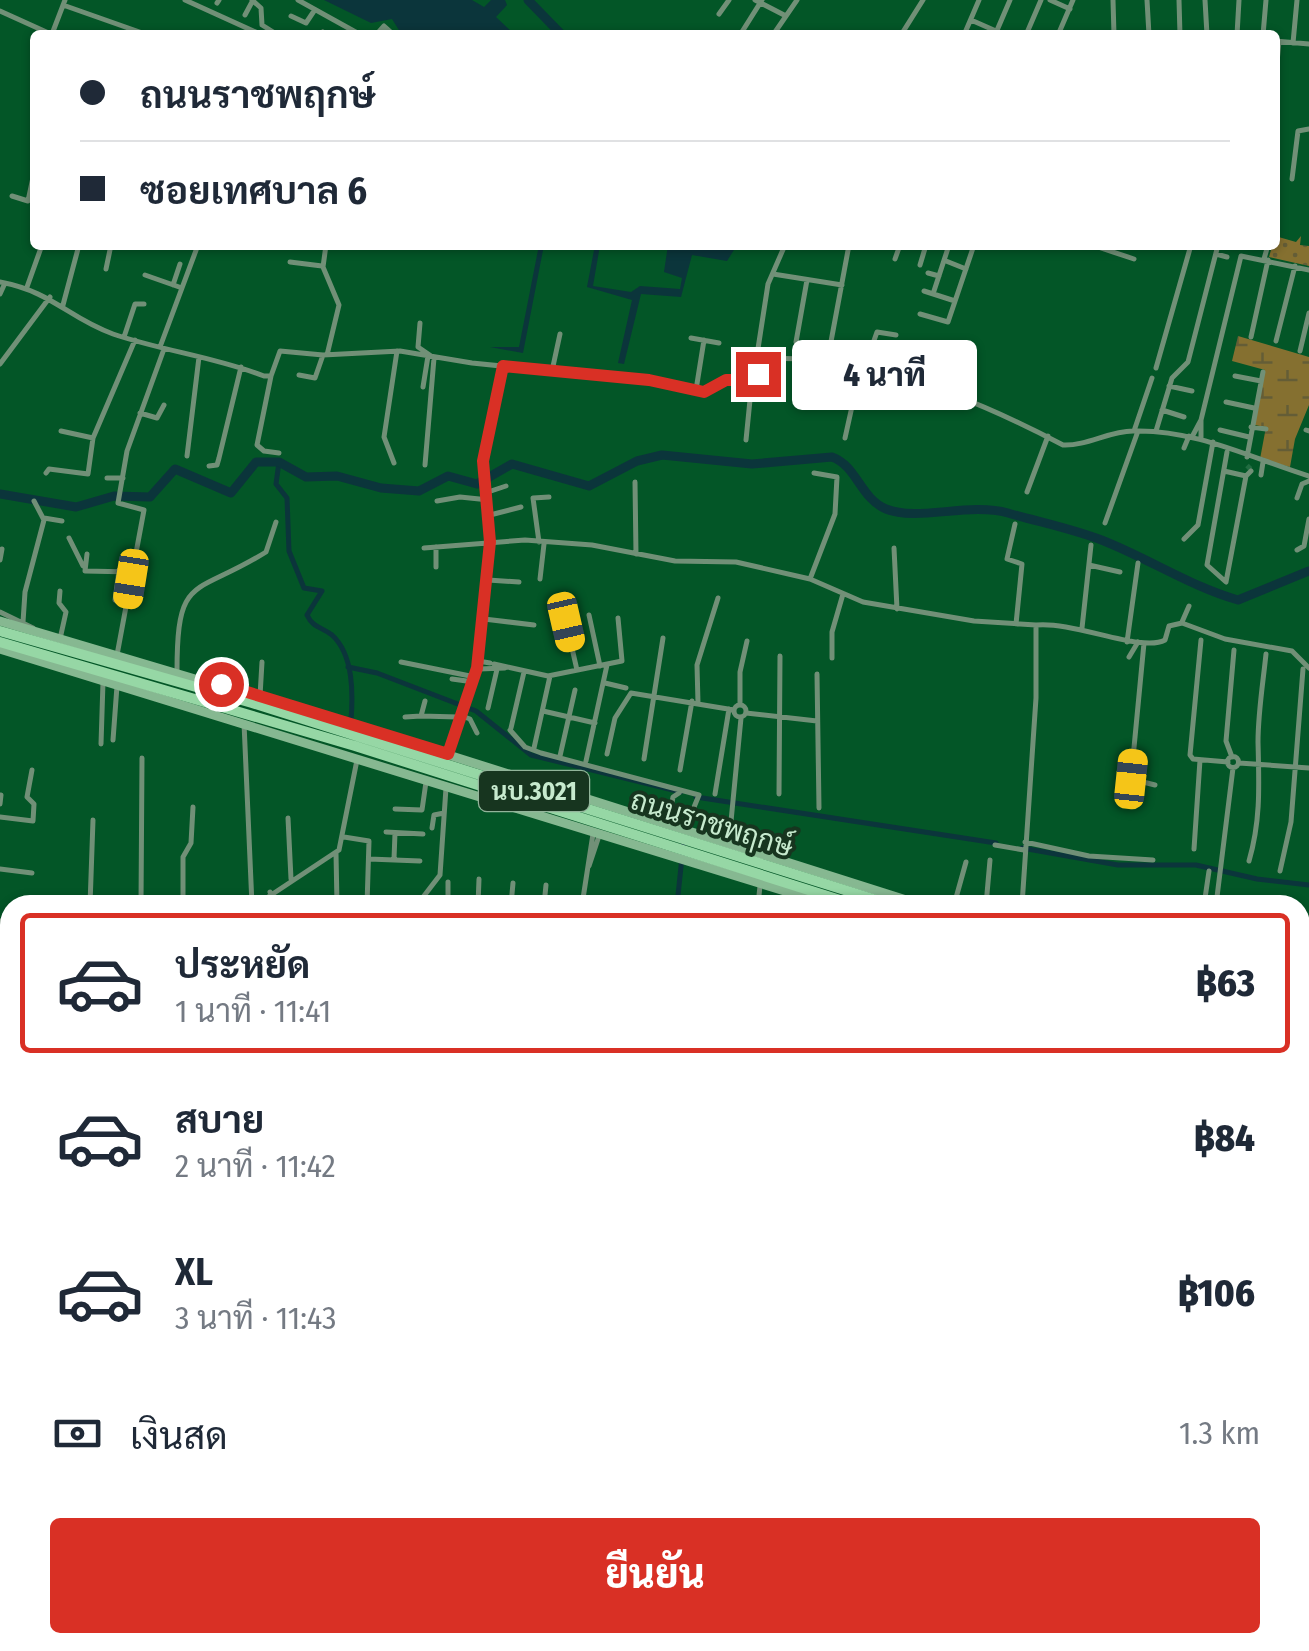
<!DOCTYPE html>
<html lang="th">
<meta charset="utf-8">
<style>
:root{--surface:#fff;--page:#f2f2f3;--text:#1f2937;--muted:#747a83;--line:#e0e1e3;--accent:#d93025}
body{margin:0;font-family:"Fira Sans Condensed",Sarabun,sans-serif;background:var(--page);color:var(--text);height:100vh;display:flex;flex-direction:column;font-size:38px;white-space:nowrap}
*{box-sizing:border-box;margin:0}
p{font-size:32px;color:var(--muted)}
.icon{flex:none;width:55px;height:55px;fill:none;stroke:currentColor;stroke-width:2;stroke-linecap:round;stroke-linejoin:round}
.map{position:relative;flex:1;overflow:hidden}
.side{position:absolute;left:0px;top:895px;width:1310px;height:758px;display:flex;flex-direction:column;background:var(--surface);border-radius:30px 30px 0 0;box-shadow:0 2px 8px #0004}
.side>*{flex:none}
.guide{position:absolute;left:30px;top:30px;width:1250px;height:220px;border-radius:10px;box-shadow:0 2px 8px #0004;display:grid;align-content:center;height:220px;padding:0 50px;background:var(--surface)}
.end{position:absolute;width:45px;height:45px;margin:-22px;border:12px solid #d93025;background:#fff;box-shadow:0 0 0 5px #fff}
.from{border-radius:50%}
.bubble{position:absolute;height:70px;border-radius:10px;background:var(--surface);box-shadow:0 2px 8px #0004;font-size:32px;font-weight:800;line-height:70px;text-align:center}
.car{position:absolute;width:30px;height:60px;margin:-30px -15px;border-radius:12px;box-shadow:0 0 8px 2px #0007;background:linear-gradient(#f5c518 24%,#345 0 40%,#f5c518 0 76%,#345 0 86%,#f5c518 0)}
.guide b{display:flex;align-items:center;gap:35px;height:95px;font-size:38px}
.guide b+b{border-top:2px solid var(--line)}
.guide i{width:25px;height:25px;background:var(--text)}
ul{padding:18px 0 0;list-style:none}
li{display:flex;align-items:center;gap:30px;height:140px;margin:0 20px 15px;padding:0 30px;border:5px solid transparent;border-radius:10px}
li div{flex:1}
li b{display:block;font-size:38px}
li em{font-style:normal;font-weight:800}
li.current{border-color:var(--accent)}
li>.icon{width:90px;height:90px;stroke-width:1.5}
.pay{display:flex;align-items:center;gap:25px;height:110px;padding:0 50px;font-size:38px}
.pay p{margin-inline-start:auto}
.action{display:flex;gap:20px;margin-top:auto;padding:20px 50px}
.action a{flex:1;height:115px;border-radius:10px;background:var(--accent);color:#fff;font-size:40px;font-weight:800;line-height:115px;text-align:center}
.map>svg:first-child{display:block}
.grass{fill:url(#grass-dots)}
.wetland{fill:url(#wetland-marsh)}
.water{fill:#0b353b}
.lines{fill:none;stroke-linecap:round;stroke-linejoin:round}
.canal{stroke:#0b353b;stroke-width:5}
.river{stroke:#0b353b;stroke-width:9}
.minor-tunnel{stroke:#206c40;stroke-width:5;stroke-dasharray:5 2.5;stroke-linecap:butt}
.minor{stroke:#719077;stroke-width:5}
.tertiary{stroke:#719077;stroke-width:8}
.secondary{stroke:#86b891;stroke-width:9}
.primary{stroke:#96d7a5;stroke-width:10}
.route{stroke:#d93025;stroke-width:12}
.labels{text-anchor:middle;stroke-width:8;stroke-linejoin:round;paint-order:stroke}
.shield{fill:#17351f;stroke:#92b49a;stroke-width:2.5}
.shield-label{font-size:25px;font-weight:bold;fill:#c7eace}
.street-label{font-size:28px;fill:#c7eace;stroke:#17351f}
</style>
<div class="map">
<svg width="1309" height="1651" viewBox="0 0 1309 1651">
<defs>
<pattern id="grass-dots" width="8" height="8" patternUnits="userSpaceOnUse" patternTransform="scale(2.5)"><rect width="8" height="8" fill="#857030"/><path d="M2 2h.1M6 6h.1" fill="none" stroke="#645d36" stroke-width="1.8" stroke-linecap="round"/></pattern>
<pattern id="wetland-marsh" width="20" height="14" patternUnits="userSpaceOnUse" patternTransform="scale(2.5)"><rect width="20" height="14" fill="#857030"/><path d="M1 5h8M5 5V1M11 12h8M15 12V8" fill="none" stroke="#645d36"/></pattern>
</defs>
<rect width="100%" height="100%" fill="#035627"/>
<path class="grass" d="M1275,236L1296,242L1301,236L1300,245L1309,246V266L1269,257Z"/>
<path class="wetland" d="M1238,336L1309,357V405L1295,439L1290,467L1260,459L1266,427L1254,425L1265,370L1232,361Z"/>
<path class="water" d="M324,0H472L484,7L491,0H505L507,5L496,17L513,33L402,35L392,19L371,23Z
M539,245H544L523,353L490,347H519Z
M595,245H600L593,286L631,292L640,286L680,289L682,278L664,272L668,245H737L727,261L692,255L681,297L641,294L624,364L618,363L632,300L587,287Z
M1309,1009V1276L1302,1262L1300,1227L1305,1224L1300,1031Z"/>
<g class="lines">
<path class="canal" d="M279,462L276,484L287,498L289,551L304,588L322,591L307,615C313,628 322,627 332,635C354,655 353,695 351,721
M348,667L377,673L476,711L531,755L681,792
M696,797L996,843
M1022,848L1118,865H1196L1257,879L1309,885
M677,905L684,838
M596,1642L597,1651"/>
<path class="river" d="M528,0L562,35
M0,494L76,507L114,496L150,497L175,469L231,493L256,462H279L306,477L337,476L381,488L419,491L448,476L477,484L512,464L589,486L637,461L662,455L752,464L832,457C857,466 860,498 886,509C918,522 968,502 1008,513C1039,522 1074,529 1104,541C1149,559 1192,587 1238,600L1309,571"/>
<path class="minor-tunnel" d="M1247,469L1251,465"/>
<path class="minor" d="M185,0L262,35
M252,0L261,8L262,25L278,35
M298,0L361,35
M755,0L786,16
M1050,0L1070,9
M1113,0L1114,35
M1147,0L1149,35
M1179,0L1180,35
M1205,0L1207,35
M217,3L219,0
M63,5L148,35
M0,11L53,35
M719,14L729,0
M245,15L253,0
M291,16L306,23L314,11
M971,20L1005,35
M52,34L65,0
M321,35L323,32
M376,35L384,26L394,35
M740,35L762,0
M773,35L797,0
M901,35L923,0
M964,35L979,0
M995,35L1010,0
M1026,35L1041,0
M1058,35L1073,0
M1237,35L1239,0
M1263,35L1266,0
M1275,41L1309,44
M1293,43L1297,0
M1275,84L1279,41
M1292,179L1298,131L1309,129
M12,196L28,201L35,168
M326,245L323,267L339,305L327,355
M1092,245L1134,259
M1047,247L1048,245
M1216,254L1227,257
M895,259L900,245
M1264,259L1268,245
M946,261L966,269
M290,262L322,266
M920,265L926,245
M106,269L111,245
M928,273L939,276
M773,274L842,285
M145,275L182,288
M0,282C53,292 68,318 113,334C163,351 215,357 264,376H271L280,351L323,355L400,351L472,363L649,381L705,392L726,380L754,379L766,359C866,353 976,399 1063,445C1087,446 1109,431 1133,431C1195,429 1251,458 1309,476
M173,285L180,264
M27,287L42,245
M924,291L955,301
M0,294L5,283
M933,294L949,245
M63,305L79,245
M920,314L948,322L974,245
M420,323L418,347L434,358L425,465
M124,337L135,304H144
M1251,337L1268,260
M691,338L719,343
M1276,341L1295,266
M796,342L807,280
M160,347L198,245
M1300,351L1309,313
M827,363L849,245
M0,364L50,297
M865,366L877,332L896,335
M755,368L768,284L785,245
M1156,368L1191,245
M552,371L560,334
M299,375L315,378L323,355
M271,376L257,445L264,451L279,453
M1235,376L1261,381
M1169,386L1192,391
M423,387L428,356
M696,390L704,340
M1226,402L1254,408
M1162,410L1184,417
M140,413L157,418L164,405
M1201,420V439
M1251,427L1266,429
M1220,430L1249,437
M1306,430L1309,431
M61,431L93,438
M1134,431L1152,378
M1156,431L1172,378L1188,362L1218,245
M1193,435L1201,420L1241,256L1309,270
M845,438L861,366
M746,440L752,380
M1184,448L1189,436
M1227,452L1207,565L1226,582L1246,476
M187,456L199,357
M1247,457L1263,372
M394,463L384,437L397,351
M209,466L217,465L219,458L241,367
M1224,471L1246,476L1251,471
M46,473L49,469L88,474L93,438L135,340
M1261,475L1263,462
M107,478H123
M635,482L636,554
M488,492L506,486
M1027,492L1048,436
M1297,498L1302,484L1309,481
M437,501L460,497L489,500
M490,515L521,507
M44,518L62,521
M1105,523L1138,431
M1015,524L1007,559L1022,564L1016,624
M69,538L83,566
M1184,539L1198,525L1213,442
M539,542L533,498L549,497
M436,547V567
M424,548L525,540L592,545L675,561L736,562L810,579L863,602L974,621L1036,625V698L1022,905
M894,548L897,609
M1297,550L1304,546L1309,519
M87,554L85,571L132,572
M0,560L2,549
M1089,565L1120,572
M119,570L115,600L126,606
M540,579L544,544
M810,579L835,514L837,477L814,473
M488,580L519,582
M0,612L33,628
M589,615L600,666
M484,619L534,625
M23,622L25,592L44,520L34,501
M566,622L577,670
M1182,622L1189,606
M1036,625C1074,621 1142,653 1165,640L1169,626L1182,623L1225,639L1292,651L1309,668
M1082,628L1091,545
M60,639L66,612L59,603L60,591
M1201,640L1190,755L1193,759L1228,762
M1127,642L1138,563
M1144,643L1131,779L1155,785
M117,655L144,510L118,503L127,451L164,349
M1129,657L1138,642
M832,658V632L843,594
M478,661L490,663
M401,662L475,677
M494,664L548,676L622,661L618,618
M479,669L505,668
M177,672C177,572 194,597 266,552L276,522
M817,674L819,808
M452,679L474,682
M605,683L626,688
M260,696L262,662
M425,701L421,716L458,717
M698,703L697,665L718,598
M734 711a6 6 0 1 1 12 0a6 6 0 1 1-12 0Z
M740,705V672L747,641
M488,708L498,665
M543,711L595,723
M746,713L817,721
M459,715L470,719L477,733
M405,717L421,716
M244,723L252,905
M511,728L524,672
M510,730L525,747L541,753L699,795
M113,740L117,686
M101,744L103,682
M534,748L550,676
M448,754L477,668L490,542L483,461L503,366
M607,754L615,718L631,693L734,710
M560,756L575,690
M1227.5 762a5.5 5.5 0 1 1 11 0a5.5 5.5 0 1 1-11 0Z
M1232,757L1226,741L1234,650
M644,759L663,638
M586,761L607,665
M1239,763L1309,768
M680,770L692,701
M555,788L563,773
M715,794L729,709
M779,794L780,656
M0,804L1,795
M395,809L422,810L426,782
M0,817L33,821L34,804L27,797L32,770
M288,818L291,879
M668,823L673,797L679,793
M432,828L434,815L444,813
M685,829L699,795
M386,832L423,834
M344,837L369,841L367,905
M729,842L741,718
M1025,842L1089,856L1153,860
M995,845L1024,850
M1194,849L1200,760
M336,853L337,905
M369,859L420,861
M394,859L395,833
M1249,861C1261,820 1259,784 1258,742C1258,713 1263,683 1266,654
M589,866L599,836
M0,869L32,873
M1280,871L1291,822L1303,669
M270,892L277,905
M202,899V905
M90,905L93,820
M141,905L142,758
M183,905V857L191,843L193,807
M256,905L339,850L357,760
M417,905L440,875L446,788
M448,905V882
M478,905L479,879
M511,905L513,883
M544,905L546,885
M582,905L593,834
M758,905L760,886
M954,905L966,862
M986,905L990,860
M1204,905L1209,871
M1216,905L1233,768
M0,921L10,922
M1300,948H1309
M0,966L9,972L6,1004L0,1006
M0,1054L6,1062L5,1133
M0,1359L10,1344
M1300,1381L1309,1380
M0,1426L10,1411
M0,1434L10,1442
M1300,1444L1309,1443
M0,1487L10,1473
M0,1543L10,1529
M1300,1593L1309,1592
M0,1599L10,1584
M0,1607L10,1614
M1300,1630L1309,1629
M46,1642L59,1651
M461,1642L483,1651
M924,1642L932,1651
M1276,1642L1277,1651
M8,1651L13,1642
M69,1651L74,1642
M220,1651L226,1642
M442,1651L446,1642
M448,1651L450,1642
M893,1651L896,1642
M950,1651L953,1642"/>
<path class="tertiary" d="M0,1226L10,1231
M257,1642L274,1651
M116,1651L121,1642
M355,1651L361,1642
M499,1651L501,1642
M781,1651L782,1642"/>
<path class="secondary" d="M0,621L417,745L922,905
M0,649L830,905
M1300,1025L1309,1028
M1300,1052L1309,1055"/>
<path class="primary" d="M0,631L252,703L892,905
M0,642L355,746L856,905
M1300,1033L1309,1036
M1300,1043L1309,1046"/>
</g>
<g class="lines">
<path class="route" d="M221,684L448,754L477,668L490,542L483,461L503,366L649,380L704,392L726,380H752L758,374"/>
</g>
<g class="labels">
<rect class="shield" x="479" y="771" width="110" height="40" rx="8"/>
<g class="shield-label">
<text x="534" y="800">นบ.3021</text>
</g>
<g class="street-label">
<text transform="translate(712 823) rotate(17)" y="10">ถนนราชพฤกษ์</text>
</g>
</g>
</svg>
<i class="end from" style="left:221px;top:684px"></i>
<i class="end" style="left:758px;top:374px"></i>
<div class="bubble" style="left:792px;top:340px;width:185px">4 นาที</div>
<i class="car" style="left:131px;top:579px;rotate:189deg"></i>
<i class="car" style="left:566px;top:622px;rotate:167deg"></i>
<i class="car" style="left:1131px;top:779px;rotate:6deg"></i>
<div class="guide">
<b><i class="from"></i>ถนนราชพฤกษ์</b>
<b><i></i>ซอยเทศบาล 6</b>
</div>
<section class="side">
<ul>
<li class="current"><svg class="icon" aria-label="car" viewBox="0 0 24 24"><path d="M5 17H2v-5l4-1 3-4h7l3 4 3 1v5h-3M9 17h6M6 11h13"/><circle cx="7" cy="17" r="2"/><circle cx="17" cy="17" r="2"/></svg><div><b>ประหยัด</b><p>1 นาที · 11:41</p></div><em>฿63</em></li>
<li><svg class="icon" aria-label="car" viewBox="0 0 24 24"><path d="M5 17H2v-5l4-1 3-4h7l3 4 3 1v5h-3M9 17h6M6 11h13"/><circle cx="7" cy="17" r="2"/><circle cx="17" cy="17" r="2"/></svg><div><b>สบาย</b><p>2 นาที · 11:42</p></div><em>฿84</em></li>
<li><svg class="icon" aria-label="car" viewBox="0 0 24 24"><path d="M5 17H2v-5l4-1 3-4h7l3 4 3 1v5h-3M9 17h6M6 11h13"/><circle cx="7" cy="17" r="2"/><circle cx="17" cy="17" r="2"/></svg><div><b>XL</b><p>3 นาที · 11:43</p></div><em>฿106</em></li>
</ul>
<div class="pay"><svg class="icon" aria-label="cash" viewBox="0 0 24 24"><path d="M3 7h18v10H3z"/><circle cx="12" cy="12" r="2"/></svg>เงินสด<p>1.3 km</p></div>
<div class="action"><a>ยืนยัน</a></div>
</section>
</div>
